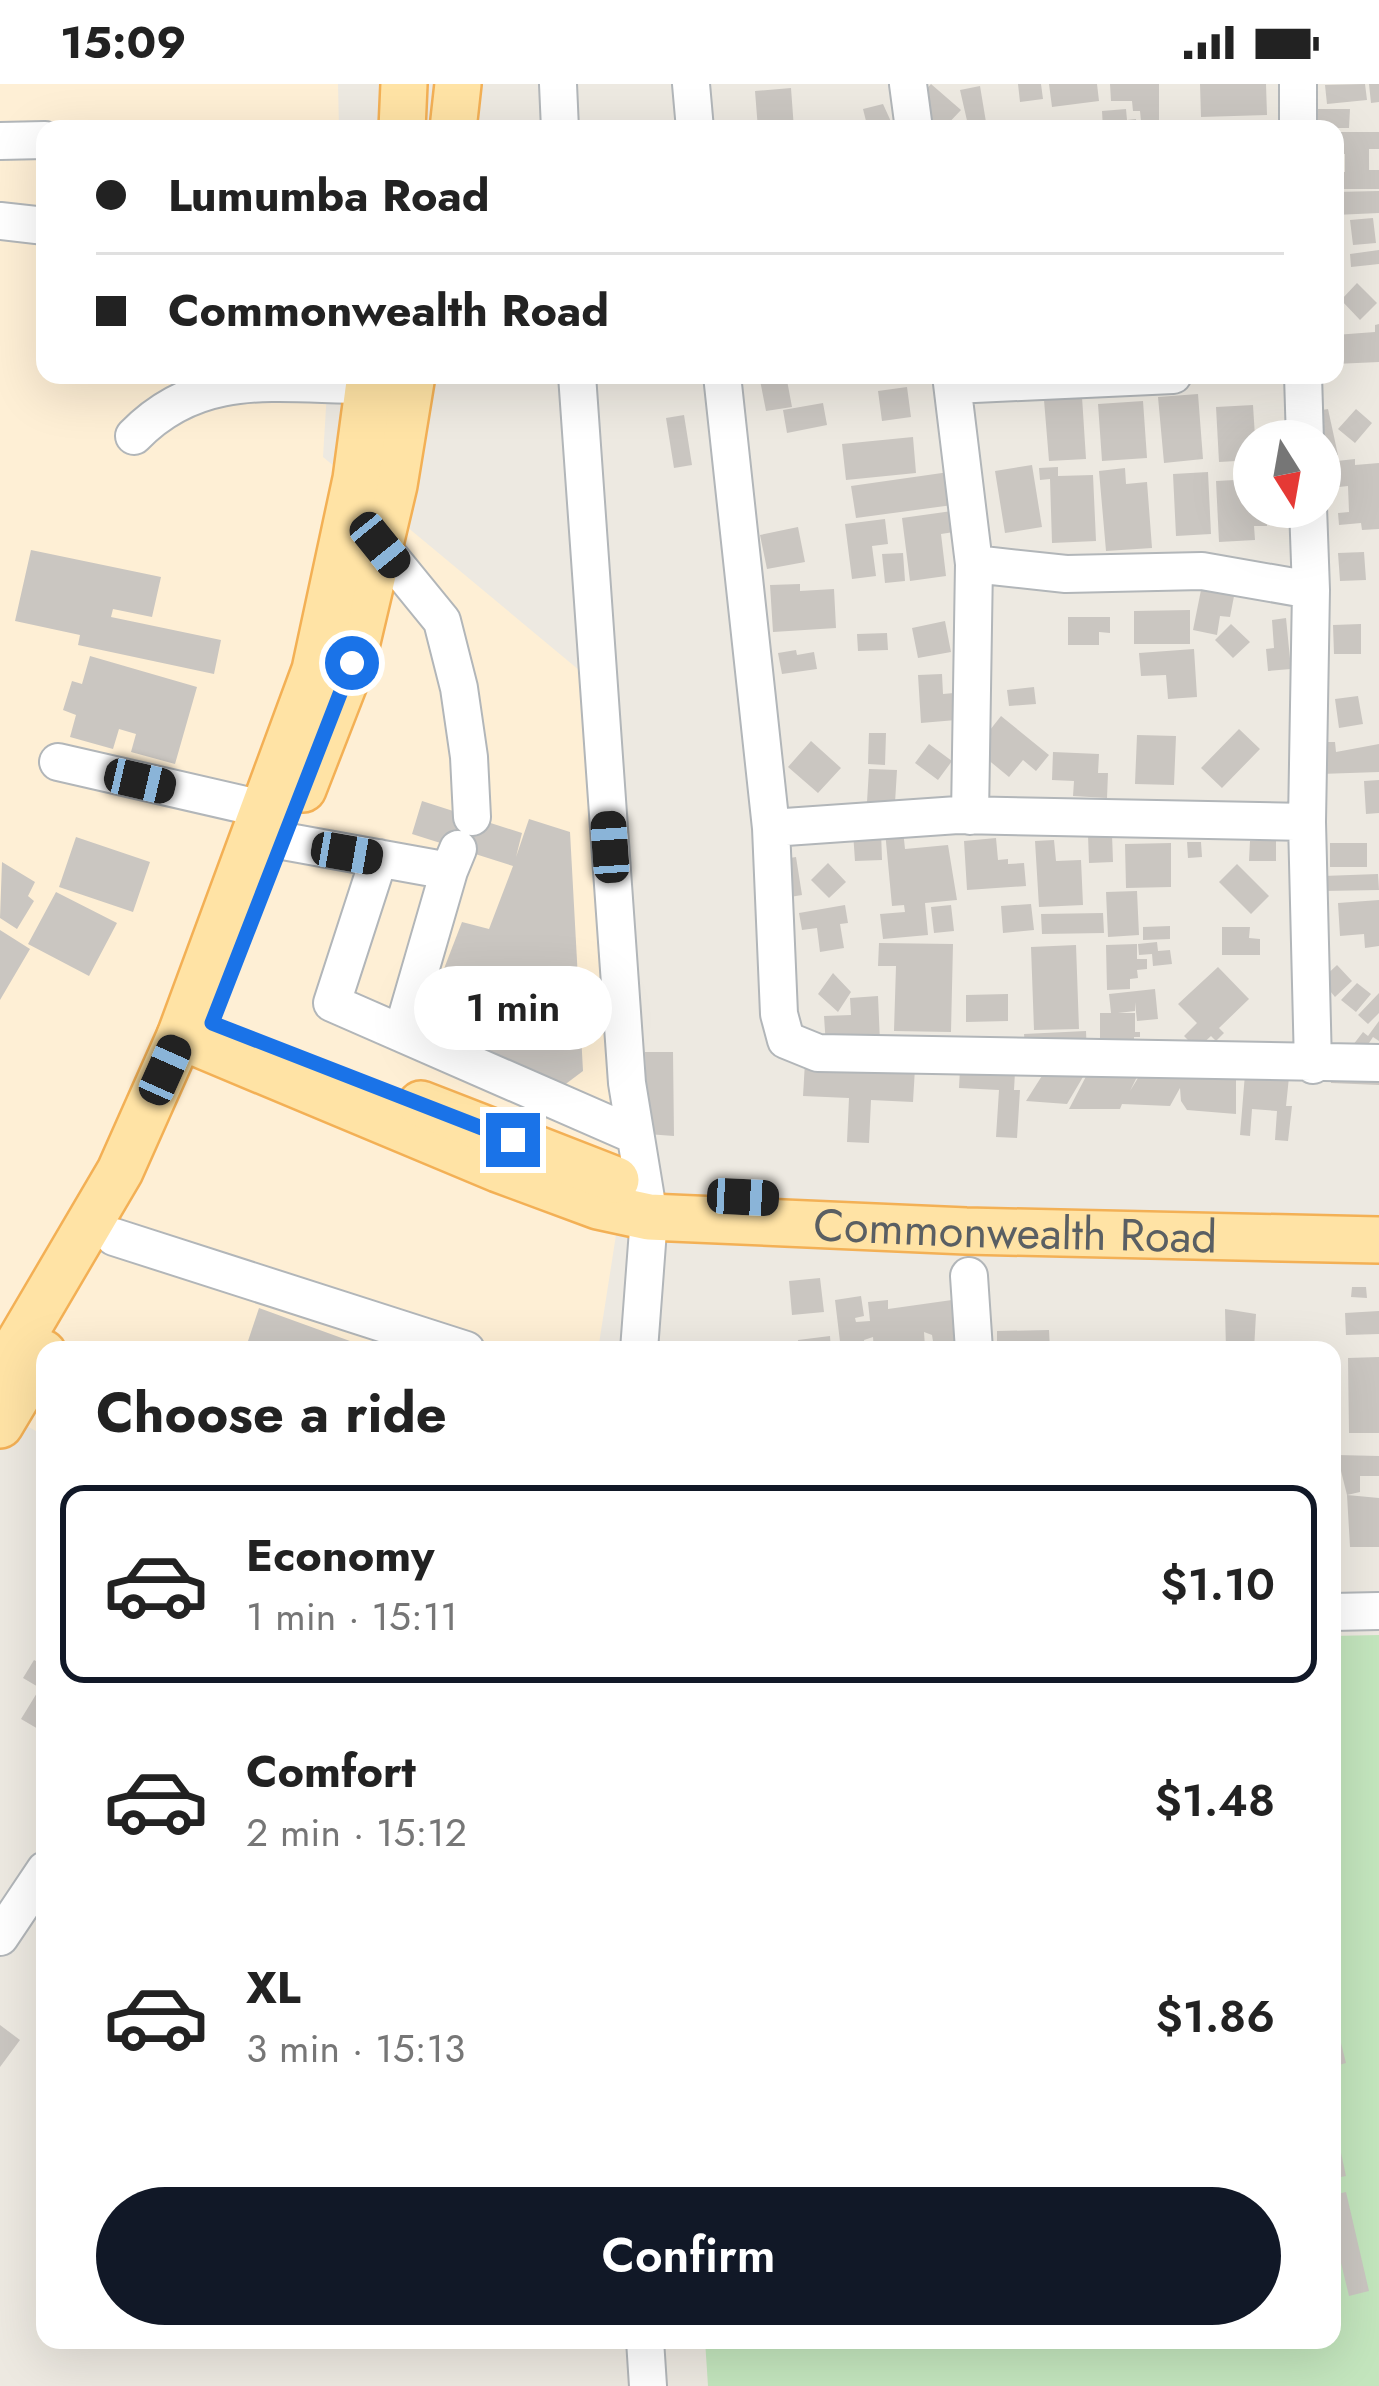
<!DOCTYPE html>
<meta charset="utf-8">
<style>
:root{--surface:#fff;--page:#f6f6f6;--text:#222;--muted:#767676;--line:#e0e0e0;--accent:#111827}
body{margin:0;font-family:Jost,sans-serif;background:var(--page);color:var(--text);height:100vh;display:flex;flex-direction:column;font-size:45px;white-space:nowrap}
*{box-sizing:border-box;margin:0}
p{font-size:39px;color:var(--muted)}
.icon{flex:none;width:66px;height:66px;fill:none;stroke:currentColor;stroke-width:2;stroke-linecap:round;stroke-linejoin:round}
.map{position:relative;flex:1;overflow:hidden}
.panel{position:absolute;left:36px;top:1257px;width:1305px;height:1008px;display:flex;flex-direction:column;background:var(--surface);border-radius:24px;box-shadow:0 12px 48px #0002}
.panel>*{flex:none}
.top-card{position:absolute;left:36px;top:36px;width:1308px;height:264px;border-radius:24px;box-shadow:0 12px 48px #0002;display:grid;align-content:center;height:264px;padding:0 60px;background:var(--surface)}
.needle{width:78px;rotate:169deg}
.fabs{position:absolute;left:1233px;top:336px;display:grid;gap:24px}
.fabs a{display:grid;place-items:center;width:108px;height:108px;border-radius:50%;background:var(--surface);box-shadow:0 12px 48px #0002;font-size:60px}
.end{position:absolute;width:54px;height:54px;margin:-27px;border:15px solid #1a73e8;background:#fff;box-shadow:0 0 0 6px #fff}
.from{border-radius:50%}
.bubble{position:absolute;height:84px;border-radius:42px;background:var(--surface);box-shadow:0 12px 48px #0002;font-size:39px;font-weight:600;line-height:84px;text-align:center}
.car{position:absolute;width:36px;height:72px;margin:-36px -18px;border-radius:15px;box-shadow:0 0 9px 3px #0007;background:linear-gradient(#222 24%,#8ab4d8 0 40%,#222 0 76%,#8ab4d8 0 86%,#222 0)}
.top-card b{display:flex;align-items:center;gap:42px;height:114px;font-size:45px}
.top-card b+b{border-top:3px solid var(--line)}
.top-card i{width:30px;height:30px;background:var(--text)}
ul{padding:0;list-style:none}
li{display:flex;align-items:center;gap:36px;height:198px;margin:0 24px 18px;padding:0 36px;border:6px solid transparent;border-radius:24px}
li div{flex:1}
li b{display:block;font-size:45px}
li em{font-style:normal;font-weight:600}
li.selected{border-color:var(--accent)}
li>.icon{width:108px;height:108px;stroke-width:1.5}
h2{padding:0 60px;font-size:54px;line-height:144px}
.cta{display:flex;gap:24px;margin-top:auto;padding:24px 60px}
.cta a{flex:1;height:138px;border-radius:72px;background:var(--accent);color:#fff;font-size:48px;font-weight:600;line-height:138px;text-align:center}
.status{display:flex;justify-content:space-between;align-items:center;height:84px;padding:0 60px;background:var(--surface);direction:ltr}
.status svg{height:33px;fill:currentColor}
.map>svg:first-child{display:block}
.commercial{fill:#feefd5}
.green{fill:#c3e5bd}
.building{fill:#cac6c1}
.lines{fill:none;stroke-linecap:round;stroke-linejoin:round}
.minor-casing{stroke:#b2b6b9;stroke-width:40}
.major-casing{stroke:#f3b055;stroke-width:50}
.minor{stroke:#fff;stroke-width:36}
.major{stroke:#ffe3a5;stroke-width:45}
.route{stroke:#1a73e8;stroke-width:15}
.labels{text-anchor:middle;stroke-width:9;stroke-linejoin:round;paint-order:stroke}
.street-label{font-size:45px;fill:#5a5f63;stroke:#fff}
</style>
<div class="status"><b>15:09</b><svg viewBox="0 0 49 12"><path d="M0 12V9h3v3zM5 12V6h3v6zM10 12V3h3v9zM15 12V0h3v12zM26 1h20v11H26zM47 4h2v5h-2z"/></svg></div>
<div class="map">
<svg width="1379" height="2302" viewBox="0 0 1379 2302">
<rect width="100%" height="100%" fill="#ede9e1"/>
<path class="commercial" d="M0,0H338L339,45H45V291H328L323,373L585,591L629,1068L598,1266H45V1352L0,1327Z"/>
<path class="green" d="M1379,1551V2302H708L705,2256H1332V1552Z"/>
<path class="building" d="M931,0L961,26L943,45L921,26L920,12Z
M1018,0H1041L1043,15L1020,18Z
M1049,0H1097L1099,17L1052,23Z
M1110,0H1159V37H1141L1140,27H1133L1132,17H1111Z
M1200,0H1266L1267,31L1201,33Z
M1365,0L1367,16L1327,20L1325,1Z
M1369,0H1379V18L1371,19Z
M980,2L986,38L968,41L960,6Z
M791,4L794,45H758L755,7Z
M883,20L893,42L890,45H868L863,25Z
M1126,25L1127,36L1136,35L1137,45H1103L1102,27Z
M1318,25H1350L1349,44H1318Z
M1335,48H1379V65H1369V86H1379V105H1335V88H1345V70H1335Z
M1379,107V129L1335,131V108Z
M1373,134L1376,159L1353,161L1350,136Z
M1379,166V180L1351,183L1350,170Z
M1357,199L1377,219L1360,236L1341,216Z
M1379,240V278L1335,280V251L1375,248V241Z
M759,291H786L792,323L766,327Z
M907,303L911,333L882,337L878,307Z
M1198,310L1203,375L1164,379L1158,313Z
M1082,313L1086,375L1049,377L1044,316Z
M1143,317L1147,374L1102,377L1098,320Z
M823,319L827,341L787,349L783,326Z
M1253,321L1255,353L1264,352V357H1254V376L1219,378L1216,323Z
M1328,325L1338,371L1320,375V357L1310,328Z
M1356,325L1372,339L1355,359L1338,345Z
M684,331L692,381L674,384L666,334Z
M913,353L916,389L846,396L842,360Z
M1355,375V381L1379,379V445L1362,446L1361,439L1339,441L1338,429L1349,428L1348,402L1339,403L1337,377Z
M1032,381L1042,443L1005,449L995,387Z
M1058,383V392L1093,391L1096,457L1052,459L1050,395L1040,396L1039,384Z
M1125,384L1126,400L1147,398L1152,464L1106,467L1099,387Z
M956,387L960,420L856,434L851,402Z
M1208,388L1211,450L1176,452L1173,390Z
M1254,395V423H1266L1267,442H1254L1255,456L1219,458L1216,397Z
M952,427L954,448L941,450L946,492L910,497L902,434Z
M885,435L888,460L872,462L876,492L852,495L845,440Z
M798,443L805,478L767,485L760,451Z
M31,466L161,493L152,533L113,525L111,533L221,556L214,590L78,561L80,551L15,537Z
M1364,468L1366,496L1340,497L1338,469Z
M903,469L905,497L885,499L882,470Z
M800,500V507L834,505L836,544L773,548L770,501Z
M1202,501L1235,507L1230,533L1220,532L1217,551L1193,546Z
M1190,526V560H1134V527Z
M1068,533H1110V549L1099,548V561H1068Z
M1286,534L1291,585L1268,587L1266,565L1274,564L1272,536Z
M945,537L951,568L918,574L912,544Z
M1231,540L1250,558L1233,574L1215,556Z
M1361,540V570H1334L1333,541Z
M887,549L888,566L858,567L857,550Z
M1194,565L1197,613L1168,615L1166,591L1141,592L1139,569Z
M796,566L797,571L814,568L817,585L782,590L778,569Z
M90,572L197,603L175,680L131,668L136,650L119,645L113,665L70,653L76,631L63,626L72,597L82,600Z
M942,590L943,610L954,609L956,636L921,639L918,591Z
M1034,603L1036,620L1009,622L1007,606Z
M1358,612L1363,640L1339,644L1335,615Z
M1001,632L1049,671L1036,687L1023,676L1009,693L975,665Z
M1239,645L1260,665L1222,704L1201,684Z
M869,649H886L885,681L868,680Z
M1137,651L1176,652L1174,701L1135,700Z
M811,657L841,684L818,709L788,683Z
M1319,658H1335L1336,668L1379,660V688L1320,690Z
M929,660L952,677L938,696L915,679Z
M1053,668L1099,670L1098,689H1108L1107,714L1073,712L1074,697L1052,696Z
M869,685L897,686L895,719L867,718Z
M1379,696V729L1366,730L1364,697Z
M422,717L522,749L516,773L529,735L570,748L583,987L559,1005L438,962L425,934L462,838L489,845L513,782L412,750Z
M903,746L905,765L948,761L957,816L925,819L928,851L883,855L880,830L905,828L904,821L892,822L885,747Z
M881,747L882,776L855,777L853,748Z
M1112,750L1113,778L1089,779L1088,751Z
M76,753L150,778L133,828L59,803Z
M996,754L998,776L1008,775V780L1024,779L1026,802L967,806L964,757Z
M1054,756L1056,777L1081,776L1083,821L1039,823L1035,757Z
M1250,757H1276V777H1249Z
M1187,758H1201L1202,773L1188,774Z
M1171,759V803L1126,804L1125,760Z
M1330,759H1367V783H1330Z
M796,773L802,811L784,814L777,776Z
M2,778L35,798L28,812L34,817L17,845L0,834Z
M828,779L846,798L829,814L811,796Z
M1237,780L1269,812L1251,830L1219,798Z
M1378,790L1379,806L1323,807V792Z
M1137,807L1139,851L1108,853L1106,808Z
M56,808L117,839L89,892L28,860Z
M1379,816V862L1365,864L1364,850L1340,852L1338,819Z
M1031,820L1034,846L1003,849L1001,822Z
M845,821L848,839L840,840L844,864L820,868L817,844L802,846L799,829Z
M951,821L954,847L934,849L931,823Z
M1103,829L1104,849L1042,850L1041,830Z
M1170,842V855L1143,856V843Z
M1222,843H1250L1249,854L1260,855V871H1222Z
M0,846L30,865L0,916Z
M1157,858L1158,867L1170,866L1172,880L1153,882L1152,870L1139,871L1138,860Z
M879,859L953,860L951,948L894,947L896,882H878Z
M1137,860V875H1147V885L1137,886L1138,894L1130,895V905L1107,906L1106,861Z
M1076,861L1079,945L1034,946L1031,863Z
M1337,881L1352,897L1335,913L1321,896Z
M1218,883L1249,915L1219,944L1224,949L1216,957L1211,952L1197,965L1184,952L1197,939L1178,920Z
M833,889L851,908L838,928L818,910Z
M1357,899L1371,910L1356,928L1341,916Z
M1155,905L1158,935L1137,937L1135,918V927L1118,929H1135V948H1140V953H1134V964H1100V929H1111L1109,910Z
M1379,909V929L1368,940L1358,931Z
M1008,910V937L966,938V911Z
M878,912L880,958L826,962L824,932L851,931L850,914Z
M1379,937V957L1373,953L1363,968L1353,961L1363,948L1368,952Z
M1086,947L1087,971L1026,974L1024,950Z
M645,968H673L674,1052L647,1050Z
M1052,976H1093L1067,1020L1026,1017Z
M1149,976L1189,990L1236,994V1030L1187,1026L1181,1017L1180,1004L1170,1022L1122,1020L1120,1025H1069L1094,977H1145L1130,1007Z
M805,978L915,984L913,1018L871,1016L869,1059L847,1058L849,1014L803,1012Z
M960,985L1015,988L1014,1006H1020L1017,1054L996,1053L999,1006L959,1004Z
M1331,987L1379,988V1001L1331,999Z
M1245,990L1289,993L1286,1022H1292L1288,1057L1275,1056L1277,1027L1252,1025L1250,1052L1240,1051Z
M820,1194L824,1228L792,1231L789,1197Z
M1352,1203H1366L1367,1214L1351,1213Z
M861,1212L864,1232L855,1234L856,1238L870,1237L868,1218L888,1216V1225L952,1216L958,1261L934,1264L932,1251L924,1248L925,1263L874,1266L873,1253L864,1256L866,1266H841L835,1216Z
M259,1224L372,1265V1266H245Z
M1225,1225L1256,1230L1254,1266H1226Z
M1379,1227V1250L1346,1251L1345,1229Z
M1049,1246L1050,1266H997V1247Z
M830,1252L831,1266H799L798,1256Z
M1379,1273V1349H1349L1348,1274Z
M1332,1298H1336L1337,1371V1381L1332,1382Z
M1337,1371L1379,1372V1392H1360V1408L1347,1411Z
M1347,1411L1379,1414V1463H1350Z
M34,1576L45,1582V1649L21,1635L40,1604L23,1594Z
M1334,1931L1346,1979L1332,1983V1932Z
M0,1941L20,1956L0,1983Z
M1334,2036L1346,2092L1332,2095V2037Z
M1346,2108L1369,2207L1349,2212L1332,2142V2111Z"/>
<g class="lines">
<g class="minor-casing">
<path id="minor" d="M558,0L560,45
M691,0L695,45
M908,0L914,45
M1298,45V0
M0,57L45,56
M0,137L45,142
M577,291L627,999L649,1133L639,1266
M722,291L771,744L779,930L786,956L818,969L1379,979
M951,291L974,480L970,732
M1303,291L1305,357
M953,301L1173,291
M134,352C201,283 280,301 368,301
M1308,423L1311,506L1307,738L1313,981
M380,461L442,537L459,604L469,673L472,733
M974,480L1066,490L1202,487L1311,506
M58,678L263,725
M771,744L958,731L1307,738
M283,757L449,787L458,765
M379,774L332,919L634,1051
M402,949L449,787
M114,1153L466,1266
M969,1192L974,1266
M1332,1528L1379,1527
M0,1853L45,1786
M645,2256L648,2302"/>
</g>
<g class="major-casing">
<g id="major">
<path d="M402,45L404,0"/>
<path d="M453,45L458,0"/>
<path d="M303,705L352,579L394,401L412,291"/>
<path id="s1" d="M180,952L498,1085L598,1122L649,1133L966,1147L1379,1156"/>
<path d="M421,1020L616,1096"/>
<path d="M0,1291L120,1087L180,952L315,586L356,395L370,291"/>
<path d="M0,1341L43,1269"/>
</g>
</g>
<use href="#minor" class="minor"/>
<use href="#major" class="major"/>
</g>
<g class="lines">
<path class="route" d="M352,579L212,939L513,1056"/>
</g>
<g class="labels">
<g class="street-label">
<text dy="16" stroke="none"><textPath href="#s1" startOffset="870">Commonwealth Road</textPath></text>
</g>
</g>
</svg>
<div class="fabs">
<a><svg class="needle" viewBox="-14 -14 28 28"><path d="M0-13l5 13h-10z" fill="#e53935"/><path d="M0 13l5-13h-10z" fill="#767676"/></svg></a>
</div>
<i class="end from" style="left:352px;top:579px"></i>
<i class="end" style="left:513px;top:1056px"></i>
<div class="bubble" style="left:414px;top:882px;width:198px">1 min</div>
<i class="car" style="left:380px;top:461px;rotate:141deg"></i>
<i class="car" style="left:140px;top:697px;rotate:103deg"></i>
<i class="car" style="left:610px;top:763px;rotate:356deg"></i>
<i class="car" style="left:347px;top:769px;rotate:100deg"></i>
<i class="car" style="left:165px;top:986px;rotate:24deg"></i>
<i class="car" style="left:743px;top:1113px;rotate:93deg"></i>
<div class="top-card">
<b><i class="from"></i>Lumumba Road</b>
<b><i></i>Commonwealth Road</b>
</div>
<section class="panel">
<h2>Choose a ride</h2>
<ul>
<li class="selected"><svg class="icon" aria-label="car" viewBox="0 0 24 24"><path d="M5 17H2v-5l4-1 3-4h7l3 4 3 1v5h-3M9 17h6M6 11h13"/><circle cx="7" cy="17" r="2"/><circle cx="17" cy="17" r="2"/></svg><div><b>Economy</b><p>1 min · 15:11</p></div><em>$1.10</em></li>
<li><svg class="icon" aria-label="car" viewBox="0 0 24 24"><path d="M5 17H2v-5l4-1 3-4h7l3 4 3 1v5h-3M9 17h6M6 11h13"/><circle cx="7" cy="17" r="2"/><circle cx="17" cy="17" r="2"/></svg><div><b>Comfort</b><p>2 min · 15:12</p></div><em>$1.48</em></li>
<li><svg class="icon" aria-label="car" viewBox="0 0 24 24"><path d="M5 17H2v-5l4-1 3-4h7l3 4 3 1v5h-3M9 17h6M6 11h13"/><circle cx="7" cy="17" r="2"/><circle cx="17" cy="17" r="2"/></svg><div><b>XL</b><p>3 min · 15:13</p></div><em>$1.86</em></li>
</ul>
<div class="cta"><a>Confirm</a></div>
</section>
</div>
